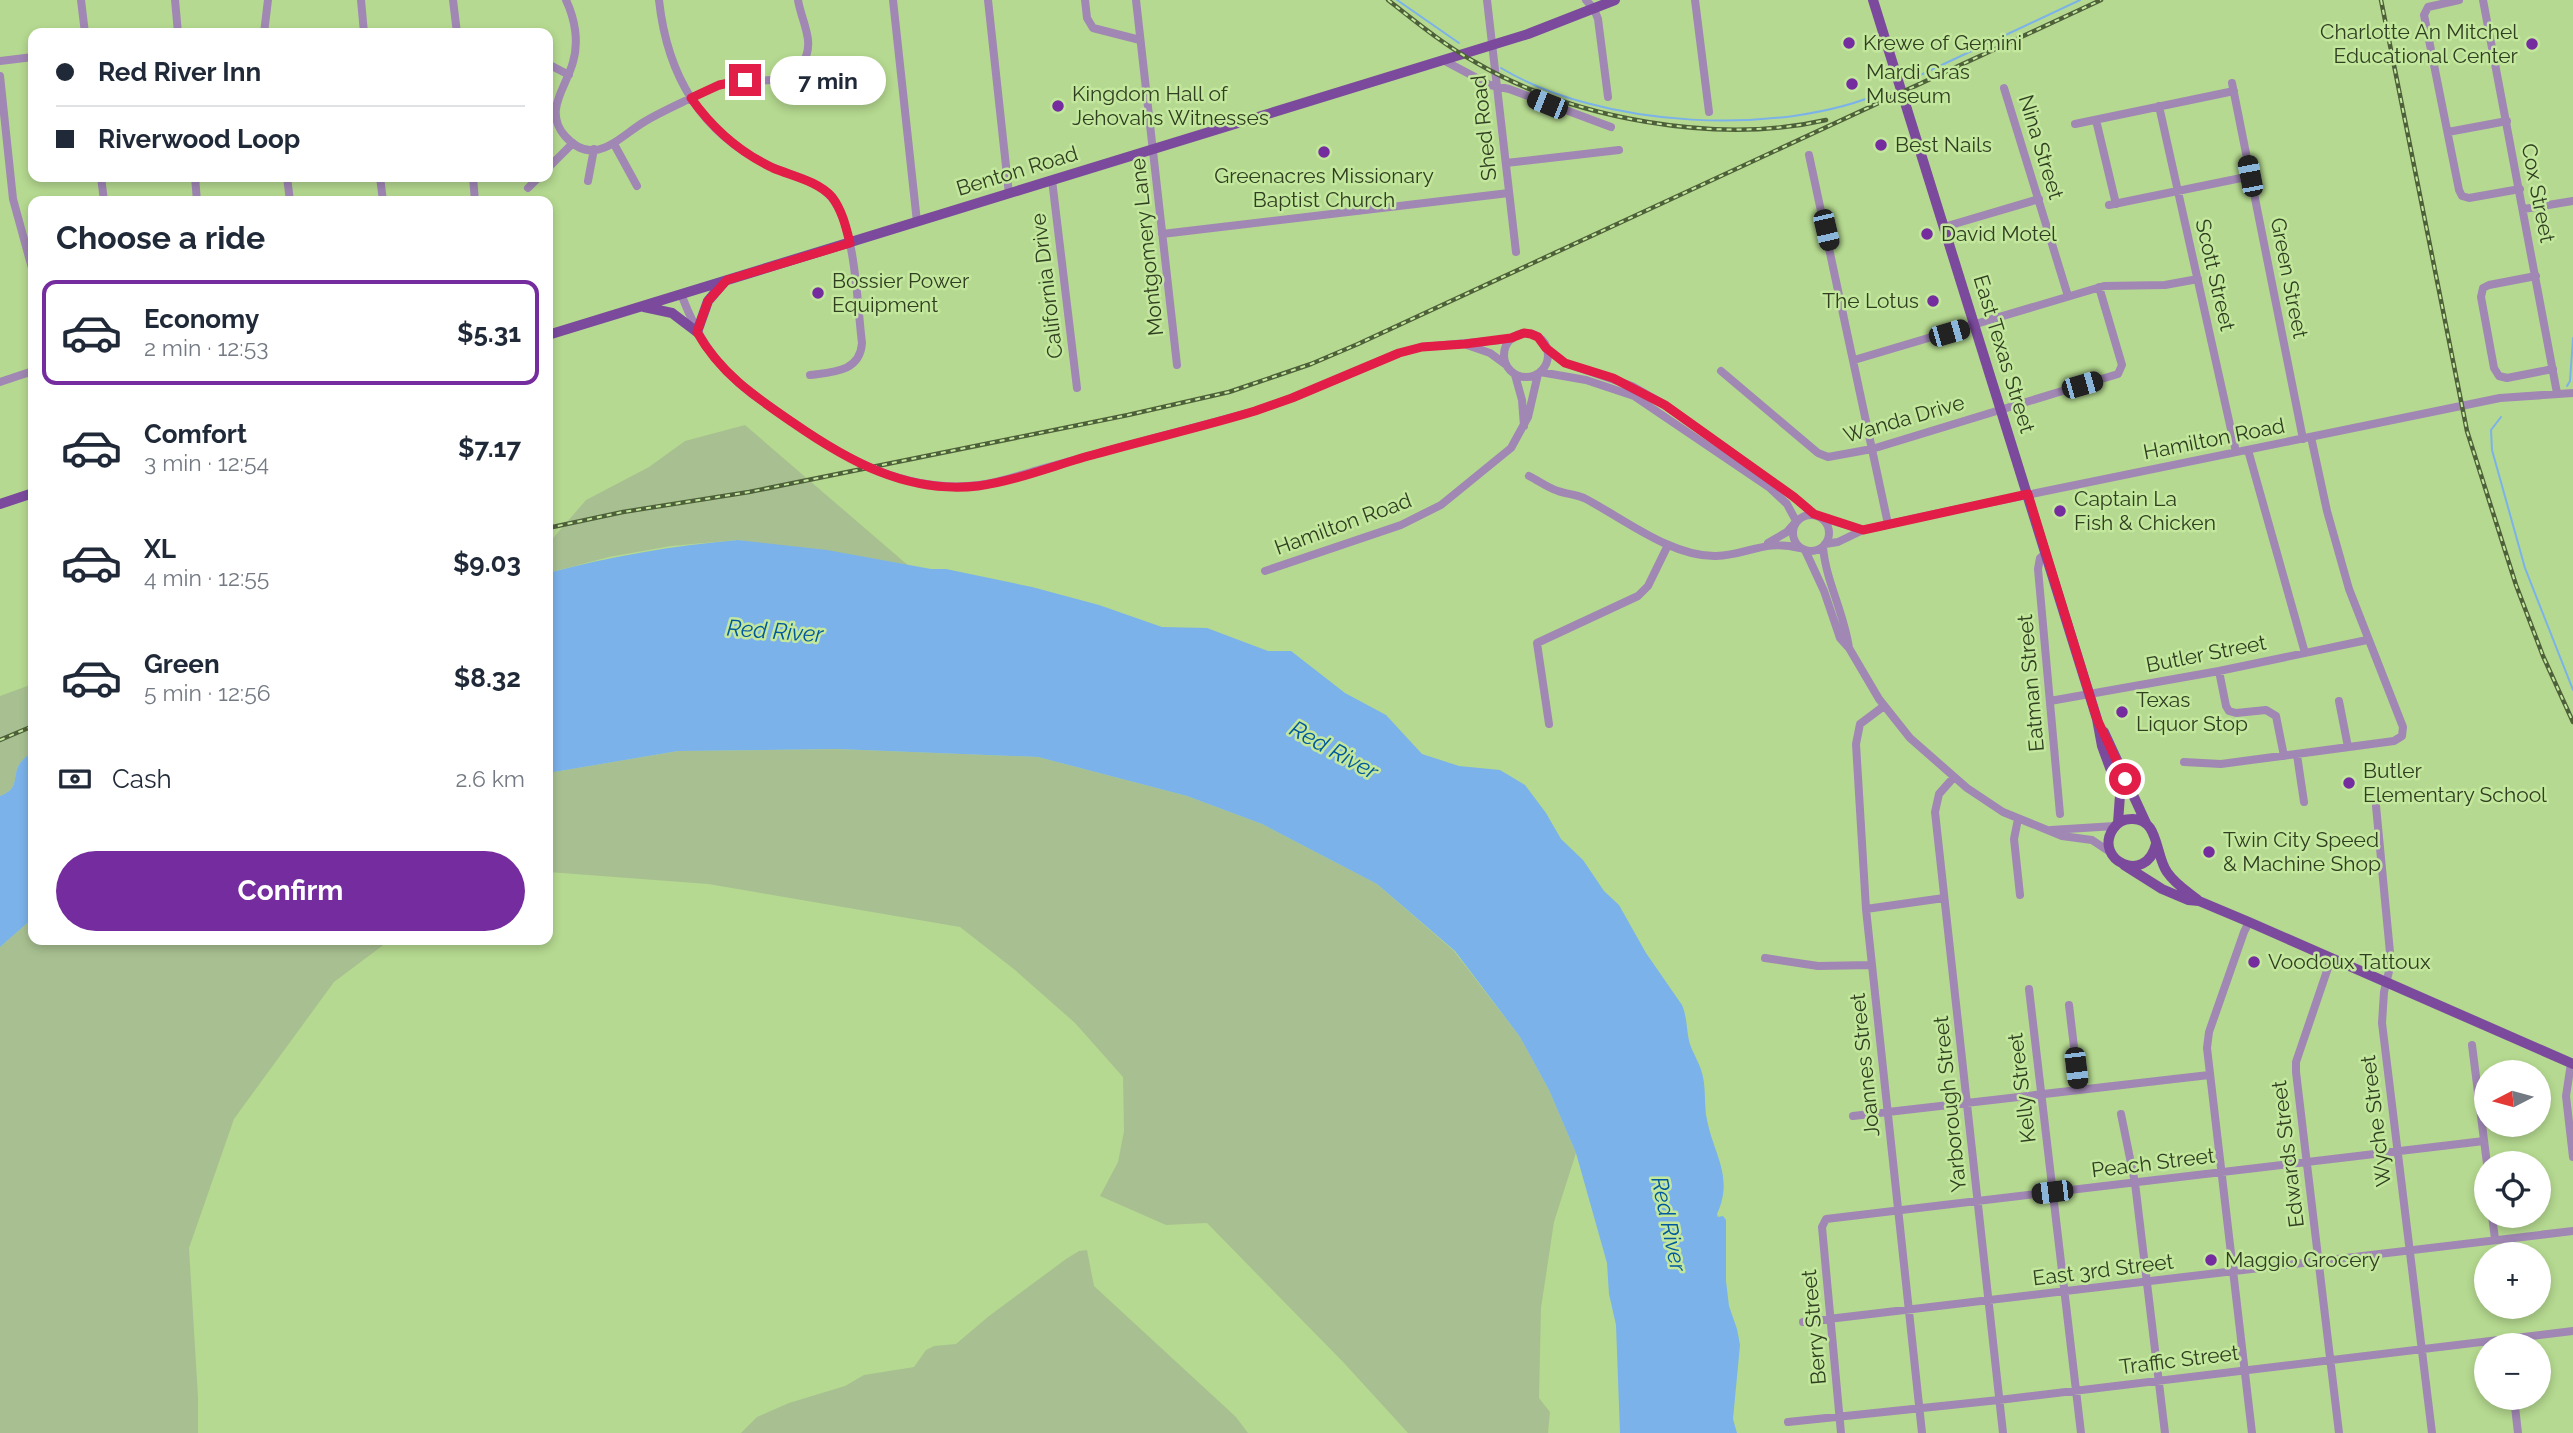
<!DOCTYPE html>
<meta charset="utf-8">
<style>
:root{--surface:#fff;--page:#f2f2f3;--text:#1f2937;--muted:#747a83;--line:#e0e1e3;--accent:#752c9f}
body{margin:0;font-family:Raleway,sans-serif;background:var(--page);color:var(--text);height:100vh;display:flex;flex-direction:column;font-size:26px;white-space:nowrap}
*{box-sizing:border-box;margin:0}
p{font-size:23px;color:var(--muted)}
.icon{flex:none;width:38px;height:38px;fill:none;stroke:currentColor;stroke-width:2;stroke-linecap:round;stroke-linejoin:round}
.map{position:relative;flex:1;overflow:hidden}
.details{position:absolute;left:28px;top:196px;width:525px;height:749px;display:flex;flex-direction:column;background:var(--surface);border-radius:14px;box-shadow:0 4px 10px #0003}
.details>*{flex:none}
.hud{position:absolute;left:28px;top:28px;width:525px;height:154px;border-radius:14px;box-shadow:0 4px 10px #0003;display:grid;align-content:center;height:154px;padding:0 28px;background:var(--surface)}
.needle{width:46px;rotate:264deg}
.fabs{position:absolute;left:2474px;top:1060px;display:grid;gap:14px}
.fabs a{display:grid;place-items:center;width:77px;height:77px;border-radius:50%;background:var(--surface);box-shadow:0 4px 10px #0003;font-size:35px}
.end{position:absolute;width:32px;height:32px;margin:-16px;border:9px solid #e11d48;background:#fff;box-shadow:0 0 0 4px #fff}
.from{border-radius:50%}
.bubble{position:absolute;height:49px;border-radius:24px;background:var(--surface);box-shadow:0 4px 10px #0003;font-size:23px;font-weight:700;line-height:49px;text-align:center}
.car{position:absolute;width:21px;height:42px;margin:-21px -10px;border-radius:9px;box-shadow:0 0 5px 2px #0007;background:linear-gradient(#222 24%,#8ab4d8 0 40%,#222 0 76%,#8ab4d8 0 86%,#222 0)}
.hud b{display:flex;align-items:center;gap:24px;height:66px;font-size:26px}
.hud b+b{border-top:2px solid var(--line)}
.hud i{width:18px;height:18px;background:var(--text)}
ul{padding:0;list-style:none}
li{display:flex;align-items:center;gap:21px;height:105px;margin:0 14px 10px;padding:0 14px;border:4px solid transparent;border-radius:14px}
li div{flex:1}
li b{display:block;font-size:26px}
li em{font-style:normal;font-weight:700}
li.current{border-color:var(--accent)}
li>.icon{width:63px;height:63px;stroke-width:1.5}
h2{padding:0 28px;font-size:32px;line-height:84px}
.pay{display:flex;align-items:center;gap:18px;height:77px;padding:0 28px;font-size:26px}
.pay p{margin-inline-start:auto}
.button{display:flex;gap:14px;margin-top:auto;padding:14px 28px}
.button a{flex:1;height:80px;border-radius:42px;background:var(--accent);color:#fff;font-size:28px;font-weight:700;line-height:80px;text-align:center}
.map>svg:first-child{display:block}
.green{fill:#a8c091}
.water{fill:#7bb2ea}
.lines{fill:none;stroke-linecap:round;stroke-linejoin:round}
.stream{stroke:#7bb2ea;stroke-width:2}
.minor{stroke:#a087b4;stroke-width:8}
.major{stroke:#7b4a9d;stroke-width:10}
.rail-casing{stroke:#4e6039;stroke-width:4.5}
.rail{stroke:#c2e79d;stroke-width:2;stroke-dasharray:5;stroke-linecap:butt}
.minor-bridge{stroke:#a087b4;stroke-width:8}
.route{stroke:#e11d48;stroke-width:9}
.poi-dot{fill:#752c9f;stroke:#c2e79d;stroke-width:2.5}
.labels{text-anchor:middle;stroke-width:5;stroke-linejoin:round;paint-order:stroke}
.poi-label{font-size:21px;fill:#313f21;stroke:#c2e79d;text-anchor:start}
.street-label{font-size:21px;fill:#313f21;stroke:#c2e79d}
.water-label{font-size:23px;font-style:italic;fill:#00599c;stroke:#c2e79d}
</style>
<div class="map">
<svg width="2573" height="1433" viewBox="0 0 2573 1433">
<rect width="100%" height="100%" fill="#b5d990"/>
<path class="green" d="M745,425L910,567L738,540L671,546L609,557L548,573V544L586,500L649,467L685,441Z
M33,684V750C29,754 24,758 20,763C11,777 21,788 0,796V696Z
M837,749L1038,757L1187,796L1262,824L1377,884L1454,951L1520,1037L1549,1090L1576,1153L1554,1222L1541,1308L1539,1398L1550,1412L1548,1433H1408L1344,1363L1207,1223L1166,1225L1100,1196L1118,1162L1124,1131L1123,1077L1075,1023L1015,970L960,927L708,884L548,872V773L678,751Z
M33,918V940H390L334,982L234,1119L189,1248L198,1397V1433H0V947Z
M1087,1250L1094,1286L1236,1417L1248,1433H741L757,1417L789,1403L845,1386L864,1375L914,1367L926,1350L934,1346L956,1344L989,1316L1066,1259L1079,1251Z"/>
<path class="water" d="M738,540L827,550L931,569H946L1032,587L1099,605L1162,627L1207,628L1268,651H1291L1345,693L1386,715L1422,754L1459,766L1500,770L1525,785L1546,813L1561,839L1583,860L1604,891L1619,905L1646,953L1682,1005C1688,1019 1686,1034 1691,1047C1695,1057 1701,1066 1703,1077C1706,1091 1704,1106 1707,1120C1714,1155 1734,1177 1717,1214L1718,1217L1723,1216L1726,1220V1281L1729,1306L1737,1329L1740,1345L1733,1419L1737,1433H1620L1616,1325L1609,1294L1607,1263L1576,1153L1549,1090L1520,1037L1455,951L1377,884L1262,824L1187,796L1038,757L837,749L678,751L548,773V573C612,556 671,546 738,540Z
M33,750V918L0,947V796C21,788 11,777 20,763C24,758 29,754 33,750Z"/>
<g class="lines">
<path class="stream" d="M1397,0L1459,43
M1501,68C1601,128 1780,138 1886,91
M1912,79L2080,0
M2567,386L2570,381L2573,338
M2501,417L2491,430L2492,450L2525,568L2573,690"/>
<path class="minor" d="M81,0L85,33
M175,0L178,33
M361,0L364,33
M453,0L457,33
M566,0C575,19 579,42 573,62C566,88 543,111 565,136C594,169 619,137 644,122C659,113 675,106 691,98C704,92 717,85 731,82C753,77 784,88 801,66C817,43 802,24 798,0
M659,0C667,74 700,133 770,166C789,175 817,180 831,197C856,226 857,305 862,343C860,372 833,372 810,375
M893,0L917,222
M988,0L1009,194
M1085,0L1087,18L1093,28L1140,40
M1136,0L1177,365
M1487,0L1516,252
M1586,0L1594,9L1598,19L1608,97
M1695,0L1709,112
M2459,0L2428,7L2424,15L2459,190L2462,196L2469,198L2520,189
M2483,0L2557,393
M264,33L268,0
M1443,60L1490,85L1509,89L1611,127
M0,61L33,57
M548,64L569,75
M0,76L13,199L33,272
M2232,83L2303,439
M2004,88L2068,296
M2159,106L2236,452
M2096,120L2116,204
M2075,124L2234,91
M2448,132L2507,121
M614,144L637,186
M1809,155L1888,524
M1506,163L1619,150
M548,168L573,143
M101,177L104,201
M195,177L197,201
M287,177L290,201
M380,177L383,201
M473,177L475,201
M1052,180L1077,388
M588,181L594,149
M528,188L539,177
M2109,205L2251,176
M2524,209L2573,201
M1944,227L2039,199
M1162,234L1509,193
M2536,276L2489,285L2483,288L2481,297L2494,368L2499,376L2507,378L2553,369
M681,294C698,338 715,365 752,394
M1504 355a22 22 0 1 1 44 0a22 22 0 1 1-44 0Z
M1467,345L1490,353L1505,364
M1546,348L1565,363L1632,386L1665,405L1794,497L1814,514
M1854,360L2104,286L2165,285L2198,279
M1721,371L1818,453L1828,457L1872,449L2118,374L2122,365L2099,287
M1540,372L1586,380L1634,396L1770,488L1787,504L1796,521
M1515,375L1522,400L1524,426
M0,382L33,371
M1128,445L1255,411L1292,398L1399,353L1422,347L1512,339
M2248,450L2305,653
M1529,476C1539,481 1548,488 1558,491C1566,494 1575,494 1584,498C1623,518 1671,557 1716,556C1748,555 1764,539 1800,548
M1793 533a18 18 0 1 1 36 0a18 18 0 1 1-36 0Z
M1823,518L1863,530
M1768,543L1787,532L1794,524
M1825,544L1838,542L1863,530L1944,512L2500,398L2573,393
M1823,547C1826,582 1844,612 1849,648
M1805,550L1824,591L1840,638L1849,648L1879,699L1910,738L1967,788L2003,812L2062,836L2092,840L2110,852
M2046,553L2040,558L2038,569L2060,814
M1265,571L1401,525L1441,505L1511,448L1528,417L1538,374
M2219,671L2226,706L2229,711L2236,713L2266,710L2276,716L2284,756
M2050,701L2219,671L2367,640
M2339,701L2348,747
M1884,706L1860,724L1856,744L1866,909L1922,1433
M1549,724L1537,643L1638,596L1648,586L1668,545
M2297,755L2304,802
M2184,762L2221,764L2394,741L2402,736L2403,727L2349,589L2327,511L2311,437
M1954,777L1939,794L1935,812L2003,1433
M2376,806L2391,963L2384,992L2382,1023L2432,1433
M2018,819L2014,839L2020,895
M2051,830L2115,826
M1866,909L1944,898
M2249,922L2244,932L2209,1032L2207,1048L2252,1433
M1765,958L1818,966L1872,965
M2331,959L2296,1062V1072L2339,1433
M2029,989L2081,1433
M2069,1005L2079,1089
M2472,1045L2487,1164
M2571,1063L2566,1096L2573,1157
M2121,1114L2135,1183L2165,1433
M1853,1116L2209,1075
M2492,1216L2495,1239
M1803,1322L2573,1231
M2514,1398L2518,1433
M1788,1422L1999,1400L2573,1331
M1841,1433L1822,1227L1826,1219L2484,1141"/>
<path class="major" d="M1873,0L2097,719L2102,746L2120,795L2118,823
M644,307L672,313L697,332L708,301L724,282
M548,335L1528,34L1615,0
M0,504L33,493
M2104,732L2146,823
M2156,844C2146,886 2093,860 2113,829C2117,823 2123,819 2131,819C2159,817 2155,855 2167,872C2175,884 2188,892 2199,901
M2124,865L2162,889L2188,900L2199,901L2249,922L2573,1064"/>
<g class="rail-casing">
<path id="rail" d="M1388,0C1416,22 1444,45 1475,62C1572,119 1717,145 1826,120
M2381,0L2467,431L2516,585L2543,656L2573,722
M548,528L623,512L749,492L1128,415L1229,392L1311,364L1358,344L2101,0
M0,740L33,726"/>
</g>
<use href="#rail" class="rail"/>
<path class="minor-bridge" d="M752,394C821,442 889,496 979,485C1000,483 1020,475 1041,469C1070,461 1099,453 1128,445"/>
</g>
<g class="lines">
<path class="route" d="M745,80L719,85L691,98C713,129 739,152 773,168C792,176 818,181 832,197C842,210 846,227 850,243L727,280L708,301L697,332C720,373 754,396 792,422C848,461 907,494 978,486C1016,481 1058,464 1096,454C1149,439 1202,427 1255,411L1292,398L1399,353L1422,347L1465,344L1511,338L1524,333L1531,334L1538,337L1546,348L1565,363L1613,378L1665,405L1794,497L1814,514L1863,530L2028,494L2097,719L2125,779"/>
</g>
<g class="poi-dot">
<circle cx="1849" cy="43" r="7"/>
<circle cx="2532" cy="44" r="7"/>
<circle cx="1852" cy="84" r="7"/>
<circle cx="1058" cy="106" r="7"/>
<circle cx="1881" cy="145" r="7"/>
<circle cx="1324" cy="152" r="7"/>
<circle cx="1927" cy="234" r="7"/>
<circle cx="818" cy="293" r="7"/>
<circle cx="1933" cy="301" r="7"/>
<circle cx="2060" cy="511" r="7"/>
<circle cx="2122" cy="712" r="7"/>
<circle cx="2349" cy="783" r="7"/>
<circle cx="2209" cy="852" r="7"/>
<circle cx="2254" cy="962" r="7"/>
<circle cx="2211" cy="1260" r="7"/>
</g>
<g class="labels">
<g class="poi-label">
<text x="2518" y="39" text-anchor="end">Charlotte An Mitchel<tspan x="2518" dy="24">Educational Center</tspan></text>
<text x="1863" y="50">Krewe of Gemini</text>
<text x="1866" y="79">Mardi Gras<tspan x="1866" dy="24">Museum</tspan></text>
<text x="1072" y="101">Kingdom Hall of<tspan x="1072" dy="24">Jehovahs Witnesses</tspan></text>
<text x="1895" y="152">Best Nails</text>
<text x="1324" y="183" text-anchor="middle">Greenacres Missionary<tspan x="1324" dy="24">Baptist Church</tspan></text>
<text x="1941" y="241">David Motel</text>
<text x="832" y="288">Bossier Power<tspan x="832" dy="24">Equipment</tspan></text>
<text x="1919" y="308" text-anchor="end">The Lotus</text>
<text x="2074" y="506">Captain La<tspan x="2074" dy="24">Fish &amp; Chicken</tspan></text>
<text x="2136" y="707">Texas<tspan x="2136" dy="24">Liquor Stop</tspan></text>
<text x="2363" y="778">Butler<tspan x="2363" dy="24">Elementary School</tspan></text>
<text x="2223" y="847">Twin City Speed<tspan x="2223" dy="24">&amp; Machine Shop</tspan></text>
<text x="2268" y="969">Voodoux Tattoux</text>
<text x="2225" y="1267">Maggio Grocery</text>
</g>
<g class="street-label">
<text transform="translate(1484 128) rotate(-96)" y="7">Shed Road</text>
<text transform="translate(2041 147) rotate(73)" y="7">Nina Street</text>
<text transform="translate(1017 171) rotate(-17)" y="7">Benton Road</text>
<text transform="translate(2538 193) rotate(79)" y="7">Cox Street</text>
<text transform="translate(1147 247) rotate(-96)" y="7">Montgomery Lane</text>
<text transform="translate(2215 275) rotate(77)" y="7">Scott Street</text>
<text transform="translate(2289 278) rotate(79)" y="7">Green Street</text>
<text transform="translate(1047 286) rotate(-97)" y="7">California Drive</text>
<text transform="translate(2004 354) rotate(73)" y="7">East Texas Street</text>
<text transform="translate(1904 419) rotate(-16)" y="7">Wanda Drive</text>
<text transform="translate(2214 439) rotate(-11)" y="7">Hamilton Road</text>
<text transform="translate(1343 524) rotate(-20)" y="7">Hamilton Road</text>
<text transform="translate(2206 654) rotate(-11)" y="7">Butler Street</text>
<text transform="translate(2031 683) rotate(-95)" y="7">Eatman Street</text>
<text transform="translate(1865 1065) rotate(-96)" y="7">Joannes Street</text>
<text transform="translate(2022 1088) rotate(-97)" y="7">Kelly Street</text>
<text transform="translate(1950 1104) rotate(-96)" y="7">Yarborough Street</text>
<text transform="translate(2376 1121) rotate(-97)" y="7">Wyche Street</text>
<text transform="translate(2288 1154) rotate(-97)" y="7">Edwards Street</text>
<text transform="translate(2153 1163) rotate(-7)" y="7">Peach Street</text>
<text transform="translate(2103 1270) rotate(-7)" y="7">East 3rd Street</text>
<text transform="translate(1814 1327) rotate(-95)" y="7">Berry Street</text>
<text transform="translate(2179 1360) rotate(-7)" y="7">Traffic Street</text>
</g>
<g class="water-label">
<text transform="translate(775 631) rotate(4)" y="8">Red River</text>
<text transform="translate(1334 750) rotate(29)" y="8">Red River</text>
<text transform="translate(1669 1224) rotate(78)" y="8">Red River</text>
</g>
</g>
</svg>
<div class="fabs">
<a><svg class="needle" viewBox="-14 -14 28 28"><path d="M0-13l5 13h-10z" fill="#e53935"/><path d="M0 13l5-13h-10z" fill="#747a83"/></svg></a>
<a><svg class="icon" aria-label="locate" viewBox="0 0 24 24"><circle cx="12" cy="12" r="6"/><path d="M12 2v4M12 18v4M2 12h4M18 12h4"/></svg></a>
<a>+</a>
<a>−</a>
</div>
<i class="end from" style="left:2125px;top:779px"></i>
<i class="end" style="left:745px;top:80px"></i>
<div class="bubble" style="left:770px;top:56px;width:116px">7 min</div>
<i class="car" style="left:1547px;top:104px;rotate:292deg"></i>
<i class="car" style="left:2250px;top:176px;rotate:349deg"></i>
<i class="car" style="left:1826px;top:230px;rotate:167deg"></i>
<i class="car" style="left:1949px;top:333px;rotate:74deg"></i>
<i class="car" style="left:2082px;top:385px;rotate:74deg"></i>
<i class="car" style="left:2076px;top:1068px;rotate:173deg"></i>
<i class="car" style="left:2052px;top:1192px;rotate:263deg"></i>
<div class="hud">
<b><i class="from"></i>Red River Inn</b>
<b><i></i>Riverwood Loop</b>
</div>
<section class="details">
<h2>Choose a ride</h2>
<ul>
<li class="current"><svg class="icon" aria-label="car" viewBox="0 0 24 24"><path d="M5 17H2v-5l4-1 3-4h7l3 4 3 1v5h-3M9 17h6M6 11h13"/><circle cx="7" cy="17" r="2"/><circle cx="17" cy="17" r="2"/></svg><div><b>Economy</b><p>2 min · 12:53</p></div><em>$5.31</em></li>
<li><svg class="icon" aria-label="car" viewBox="0 0 24 24"><path d="M5 17H2v-5l4-1 3-4h7l3 4 3 1v5h-3M9 17h6M6 11h13"/><circle cx="7" cy="17" r="2"/><circle cx="17" cy="17" r="2"/></svg><div><b>Comfort</b><p>3 min · 12:54</p></div><em>$7.17</em></li>
<li><svg class="icon" aria-label="car" viewBox="0 0 24 24"><path d="M5 17H2v-5l4-1 3-4h7l3 4 3 1v5h-3M9 17h6M6 11h13"/><circle cx="7" cy="17" r="2"/><circle cx="17" cy="17" r="2"/></svg><div><b>XL</b><p>4 min · 12:55</p></div><em>$9.03</em></li>
<li><svg class="icon" aria-label="car" viewBox="0 0 24 24"><path d="M5 17H2v-5l4-1 3-4h7l3 4 3 1v5h-3M9 17h6M6 11h13"/><circle cx="7" cy="17" r="2"/><circle cx="17" cy="17" r="2"/></svg><div><b>Green</b><p>5 min · 12:56</p></div><em>$8.32</em></li>
</ul>
<div class="pay"><svg class="icon" aria-label="cash" viewBox="0 0 24 24"><path d="M3 7h18v10H3z"/><circle cx="12" cy="12" r="2"/></svg>Cash<p>2.6 km</p></div>
<div class="button"><a>Confirm</a></div>
</section>
</div>
